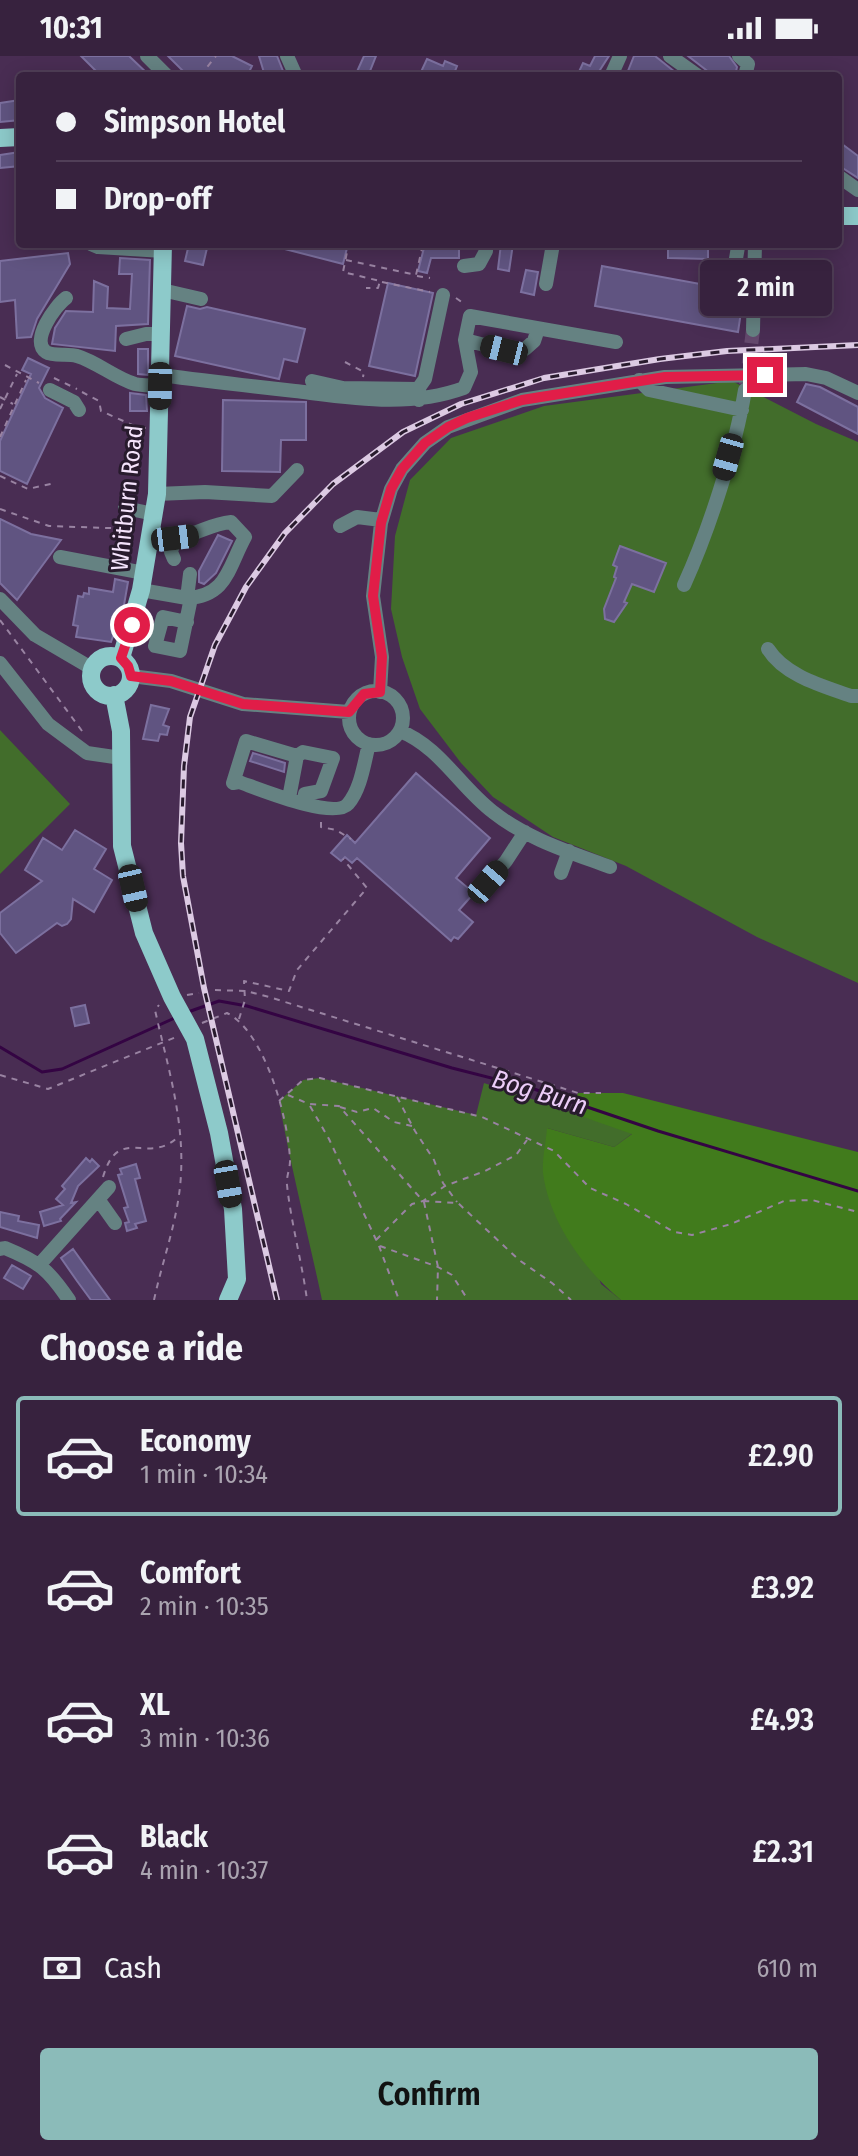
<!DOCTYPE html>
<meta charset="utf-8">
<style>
:root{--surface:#37223e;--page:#3e2a45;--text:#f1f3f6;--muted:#aaa4b0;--line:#513f58;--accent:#8bbbb9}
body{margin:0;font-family:"Fira Sans Condensed",sans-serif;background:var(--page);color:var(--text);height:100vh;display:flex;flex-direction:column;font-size:30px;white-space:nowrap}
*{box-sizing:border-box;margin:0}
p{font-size:26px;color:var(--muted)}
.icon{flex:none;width:44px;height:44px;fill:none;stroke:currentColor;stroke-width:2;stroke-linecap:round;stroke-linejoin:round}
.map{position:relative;height:1244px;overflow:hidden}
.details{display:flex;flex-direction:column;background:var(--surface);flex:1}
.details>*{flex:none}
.top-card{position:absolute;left:16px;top:16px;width:826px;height:176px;border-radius:8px;box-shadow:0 4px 20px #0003,0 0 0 2px var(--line);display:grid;align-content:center;height:176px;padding:0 40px;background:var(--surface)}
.end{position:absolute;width:36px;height:36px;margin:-18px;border:10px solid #e11d48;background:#fff;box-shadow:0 0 0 4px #fff}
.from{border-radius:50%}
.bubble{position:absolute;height:56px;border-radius:8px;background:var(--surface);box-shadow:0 4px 20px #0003,0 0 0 2px var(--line);font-size:26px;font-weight:600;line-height:56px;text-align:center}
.car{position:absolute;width:24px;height:48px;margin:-24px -12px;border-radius:10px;box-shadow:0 0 6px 2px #0007;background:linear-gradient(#222 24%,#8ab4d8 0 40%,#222 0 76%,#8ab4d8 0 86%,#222 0)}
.top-card b{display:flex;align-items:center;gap:28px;height:76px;font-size:30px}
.top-card b+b{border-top:2px solid var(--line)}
.top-card i{width:20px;height:20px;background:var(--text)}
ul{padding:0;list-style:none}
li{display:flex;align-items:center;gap:24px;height:120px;margin:0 16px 12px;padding:0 24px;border:4px solid transparent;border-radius:8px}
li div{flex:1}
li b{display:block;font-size:30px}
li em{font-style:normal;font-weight:600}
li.on{border-color:var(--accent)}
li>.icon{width:72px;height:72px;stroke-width:1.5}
h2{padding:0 40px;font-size:36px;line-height:96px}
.pay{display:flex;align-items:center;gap:20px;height:88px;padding:0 40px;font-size:30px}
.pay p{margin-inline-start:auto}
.cta{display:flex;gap:16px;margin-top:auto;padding:16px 40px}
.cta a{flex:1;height:92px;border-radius:8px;background:var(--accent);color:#111;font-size:32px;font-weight:600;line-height:92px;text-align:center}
.status{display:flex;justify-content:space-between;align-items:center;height:56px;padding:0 40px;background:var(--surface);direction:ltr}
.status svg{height:22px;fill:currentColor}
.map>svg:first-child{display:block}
.green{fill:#426d2b}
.forest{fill:#417b1c}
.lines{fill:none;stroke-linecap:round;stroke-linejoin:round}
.stream{stroke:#340443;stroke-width:3}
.building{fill:#605481;stroke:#7c709f;stroke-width:2}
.minor-tunnel{stroke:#63486c;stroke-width:14;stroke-dasharray:14 7;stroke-linecap:butt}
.path{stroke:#9983a2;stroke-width:2;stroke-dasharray:6 6;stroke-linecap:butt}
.minor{stroke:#658282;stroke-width:14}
.major{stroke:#8dcaca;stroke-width:18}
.rail-casing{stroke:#dccae3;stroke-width:6}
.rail{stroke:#281b2d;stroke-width:3;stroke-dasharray:9;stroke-linecap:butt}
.route{stroke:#e11d48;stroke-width:10}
.labels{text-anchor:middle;stroke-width:6;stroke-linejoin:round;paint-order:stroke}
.street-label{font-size:24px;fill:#f4e3fb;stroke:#281b2d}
.water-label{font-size:26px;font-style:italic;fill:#eccdf8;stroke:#281b2d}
</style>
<div class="status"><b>10:31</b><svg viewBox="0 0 49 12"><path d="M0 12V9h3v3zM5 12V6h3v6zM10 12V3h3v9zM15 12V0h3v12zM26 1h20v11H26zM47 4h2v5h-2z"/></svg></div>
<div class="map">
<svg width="858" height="1244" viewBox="0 0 858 1244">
<rect width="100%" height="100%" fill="#492d53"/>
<path class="green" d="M732,325L816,368L858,386V927L757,881L626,810L553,781L493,741L461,707L420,653L402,601L391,553L395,480L410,424L451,382L544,350Z
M0,674L70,748L0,818Z
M320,1022L476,1059L484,1027L633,1077L614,1091L547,1072L601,1228L621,1244H322C308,1178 291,1112 279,1045L303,1024Z"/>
<path class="forest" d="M578,1037H623L858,1096V1244H621C584,1214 549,1165 543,1117C542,1103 546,1086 547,1072L614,1091L632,1078L569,1056Z"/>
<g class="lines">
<path class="stream" d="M188,956L219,945L247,950L452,1012L531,1032L658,1075L858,1135
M0,991L42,1016L62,1013L177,961"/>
</g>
<path class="building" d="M81,0H129L150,20H101Z
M168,0H232L252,10L247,20H188Z
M259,0H277L285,20H265Z
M364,0H376L368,20H355Z
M595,0H609L596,20H577L583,7L590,10Z
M634,0H655L680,20H626Z
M688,0H729L737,11L735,20H714Z
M427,3L443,10L445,5L457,10L453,20H425L420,18Z
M20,44V64L0,66V47Z
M838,85L858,100V122L838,109Z
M20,96V110L0,112V99Z
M189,188H208L203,209L185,205Z
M278,188H348L343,208L277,191Z
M425,188H459V202H431L427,217L418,215Z
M501,188H513L509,215L498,213Z
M668,188H708V203L668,202Z
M68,197L70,208L37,263L31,281L17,282L15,244L0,246V205Z
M120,202L150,204L148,268L116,270L115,295L52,288L55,272L66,255L93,256L94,225L108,231L107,252L130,253L132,218H119Z
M602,210L744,236L738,276L595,250Z
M526,214L538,216L534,239L521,236Z
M388,227L433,237L415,320L369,310Z
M187,250L200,253L207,251L305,273L297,306L284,303L279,323L175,300Z
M138,293H148V319L138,318Z
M28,302L49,312L39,332L45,342L63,352L27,428L0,415V385L31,318L22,314Z
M806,328L820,331L858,351V378L797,346Z
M130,337L146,339L147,355H130Z
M223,344L306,346V384H281L280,416L222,415Z
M0,463L31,478L61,484L17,544L0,527Z
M218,479L232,485L216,517L204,528L199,526V515Z
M620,490L666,507L654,536L632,528L624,546L627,547L614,566L605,563L604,553L616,522L614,521L617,511L613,509Z
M115,523L128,526L124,549L111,586L76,581L78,570L73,569L78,540L83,541L84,537L89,538V532L113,536Z
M151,649L169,653L163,669L169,671L167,679L160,678L158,685L143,683Z
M253,697L285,707L284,716L250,705Z
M416,717L490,782L456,822L474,837L459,854L473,866L458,883L454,881L451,885L357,802L352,807L345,801L341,805L331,797L347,779L355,787Z
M75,774L106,793L94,813L112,824L94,856L73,843L71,863L67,868L62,870L57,867L16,897L0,877V857L42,825L25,814L43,782L62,794Z
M85,949L89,967L75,970L71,952Z
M86,1102L90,1106L92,1103L99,1110L78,1130L71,1147L76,1146L60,1163L61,1165L44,1170L40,1156L63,1149L56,1143L65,1133L62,1130Z
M136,1108L140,1122L135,1123L146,1165L135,1168L137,1172L127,1175L125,1167L129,1166L124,1152L128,1151L118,1119L122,1118L120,1113Z
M0,1156L19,1160L18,1165L39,1169L37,1182L0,1171Z
M73,1193L91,1218L110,1244H91L77,1225L61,1202Z
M12,1209L31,1220L23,1233L4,1222Z"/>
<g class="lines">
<path class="minor-tunnel" d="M746,329L753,274"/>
<path class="path" d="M200,20L216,0
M354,188L347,196L343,216L380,225L378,232H366
M346,204L416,219L423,188
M417,220L430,222
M382,226L430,236
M456,242L463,247
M345,306L364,316L363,321
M5,309L39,327
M54,322L77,333
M82,336L99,345L101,355L139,372H146
M0,341L13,348
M0,353L17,318
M0,381L26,324
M0,420L28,433L55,427
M0,453L49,470L138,473
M0,564L85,679
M321,766V771L336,774L351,783
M215,934L246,935L269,941L578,1037H601
M187,939L199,937
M239,963L245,944L244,925L289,935L297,914L367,832L343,803
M202,967L227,957C265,976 289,1064 290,1105C290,1113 286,1121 287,1129C291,1167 302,1206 307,1244
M0,1019L48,1033L176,981
M288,1039L309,1048L339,1050L423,1145L458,1147L519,1204L552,1227L571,1244
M397,1041L415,1075L434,1104L443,1127L457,1146
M279,1045L303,1024L320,1022L482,1061L554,1095L590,1132L626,1148L674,1176L692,1179L731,1168L784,1145L812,1144L858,1156
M310,1050L329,1083L379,1190L399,1244
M340,1051L357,1056L373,1052L394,1066L412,1070
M103,1121C119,1067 148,1111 179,1080
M424,1146L438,1211L437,1244
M376,1184L412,1148L423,1145L445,1130L485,1115L516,1099L527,1084
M380,1190L438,1211L452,1219L468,1244
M154,1244C163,1202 179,1161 181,1118C184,1061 167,1008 155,954L159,949"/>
<path class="minor" d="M147,0L167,20
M287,0L296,20
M670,0L698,20
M739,0L748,8L745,20
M611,20L620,0
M838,120L858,134
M91,188L98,191L163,195
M464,210L479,208L486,195V188
M734,214L738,191L735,188
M546,228L553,188
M162,234L201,243
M66,242C55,250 30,285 46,296C54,301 68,297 77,300C97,306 115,322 135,328C143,330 152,329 160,330
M753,274L755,188
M126,283L146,278H161
M465,284L504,294L525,293L534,285L538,273
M161,319C206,325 250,330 295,335C352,342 409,352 464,332L471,316L465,284L470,260L616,286
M639,324L649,334L742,354
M312,325L343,332L418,333L419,344
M418,333L425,323L443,239
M50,334L74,346L79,354
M157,438L205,436L272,440L297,414
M125,452L154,458
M340,470L357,461L381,464
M60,501L144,517
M174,503L171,496L175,482C198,479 209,468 231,466L245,481C228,512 227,540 187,542
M684,529C709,474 735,394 745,334
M141,534L187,542L190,518
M0,543L35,579L93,613
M187,566L163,561L155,590L180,595L191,542
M768,593C785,620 823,630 851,640H858
M0,607L48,668L87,697L121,702
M131,620L171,625L243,648L349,656
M349 662a27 27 0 1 1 54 0a27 27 0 1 1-54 0Z
M380,636L382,601L373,540L381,467L391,433L402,413L425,387L448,371L522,344L665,321L806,318L826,322L858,337
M400,675C440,691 460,731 493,756C527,783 570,796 610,811
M289,742L297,700
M303,747L305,738L321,735L333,702L303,696L297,700L246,685L233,727L239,726C259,733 334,764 348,748C361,733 364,707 369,688
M561,817L569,795
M488,826L506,805L525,776
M98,1143L115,1167
M0,1193L5,1192C39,1206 48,1213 69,1244
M40,1208L109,1131"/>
<path class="major" d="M0,82L20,81
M838,160H858
M91 620a20 20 0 1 1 40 0a20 20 0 1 1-40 0Z
M121,602L141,534L157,438L163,188
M114,639L121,675L122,790L144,877L172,941L195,983L219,1077L233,1153L237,1223L228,1244"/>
<g class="rail-casing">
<path id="rail" d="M277,1244L204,932L183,820L181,787L184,710L190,661L215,589L246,531L285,477L333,428L403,376L461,348L544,322L660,303L727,295L858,289"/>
</g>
<use href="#rail" class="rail"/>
</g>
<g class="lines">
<path class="route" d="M132,569L121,602L128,610L131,620L171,625L243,648L349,656L364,638L380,636L382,601L373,540L381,467L391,433L402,413L425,387L448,371L467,362L522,344L665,321L765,319"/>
</g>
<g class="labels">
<g class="street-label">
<text transform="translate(127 442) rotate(-84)" y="8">Whitburn Road</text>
</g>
<g class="water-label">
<text transform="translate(540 1036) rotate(17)" y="9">Bog Burn</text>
</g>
</g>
</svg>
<i class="end from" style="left:132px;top:569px"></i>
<i class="end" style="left:765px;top:319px"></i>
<div class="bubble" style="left:700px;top:204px;width:132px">2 min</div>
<i class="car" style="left:504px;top:294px;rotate:284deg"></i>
<i class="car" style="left:160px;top:330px;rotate:181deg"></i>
<i class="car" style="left:728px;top:401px;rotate:196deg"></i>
<i class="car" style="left:175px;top:482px;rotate:83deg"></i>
<i class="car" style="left:488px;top:826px;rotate:41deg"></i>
<i class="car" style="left:133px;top:832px;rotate:167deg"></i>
<i class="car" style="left:228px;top:1128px;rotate:170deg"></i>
<div class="top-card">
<b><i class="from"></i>Simpson Hotel</b>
<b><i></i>Drop-off</b>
</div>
</div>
<section class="details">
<h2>Choose a ride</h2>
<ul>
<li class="on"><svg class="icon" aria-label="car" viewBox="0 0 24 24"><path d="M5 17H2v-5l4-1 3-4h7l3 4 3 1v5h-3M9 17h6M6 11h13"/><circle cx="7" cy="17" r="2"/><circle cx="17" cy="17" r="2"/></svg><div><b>Economy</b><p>1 min · 10:34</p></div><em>£2.90</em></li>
<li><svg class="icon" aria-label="car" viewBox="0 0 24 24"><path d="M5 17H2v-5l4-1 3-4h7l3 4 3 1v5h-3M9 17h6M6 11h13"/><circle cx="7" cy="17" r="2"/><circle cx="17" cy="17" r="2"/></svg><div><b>Comfort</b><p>2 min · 10:35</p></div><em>£3.92</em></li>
<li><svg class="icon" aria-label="car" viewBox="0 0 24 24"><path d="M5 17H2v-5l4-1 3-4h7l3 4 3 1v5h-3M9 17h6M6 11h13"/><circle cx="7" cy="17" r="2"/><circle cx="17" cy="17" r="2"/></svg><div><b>XL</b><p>3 min · 10:36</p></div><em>£4.93</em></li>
<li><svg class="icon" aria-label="car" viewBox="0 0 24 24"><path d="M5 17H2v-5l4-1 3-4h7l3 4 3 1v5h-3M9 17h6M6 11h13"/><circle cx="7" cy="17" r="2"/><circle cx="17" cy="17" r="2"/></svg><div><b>Black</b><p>4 min · 10:37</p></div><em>£2.31</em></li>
</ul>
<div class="pay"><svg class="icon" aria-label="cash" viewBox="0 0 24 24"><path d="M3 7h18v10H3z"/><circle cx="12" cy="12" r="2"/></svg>Cash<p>610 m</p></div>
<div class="cta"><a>Confirm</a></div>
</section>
